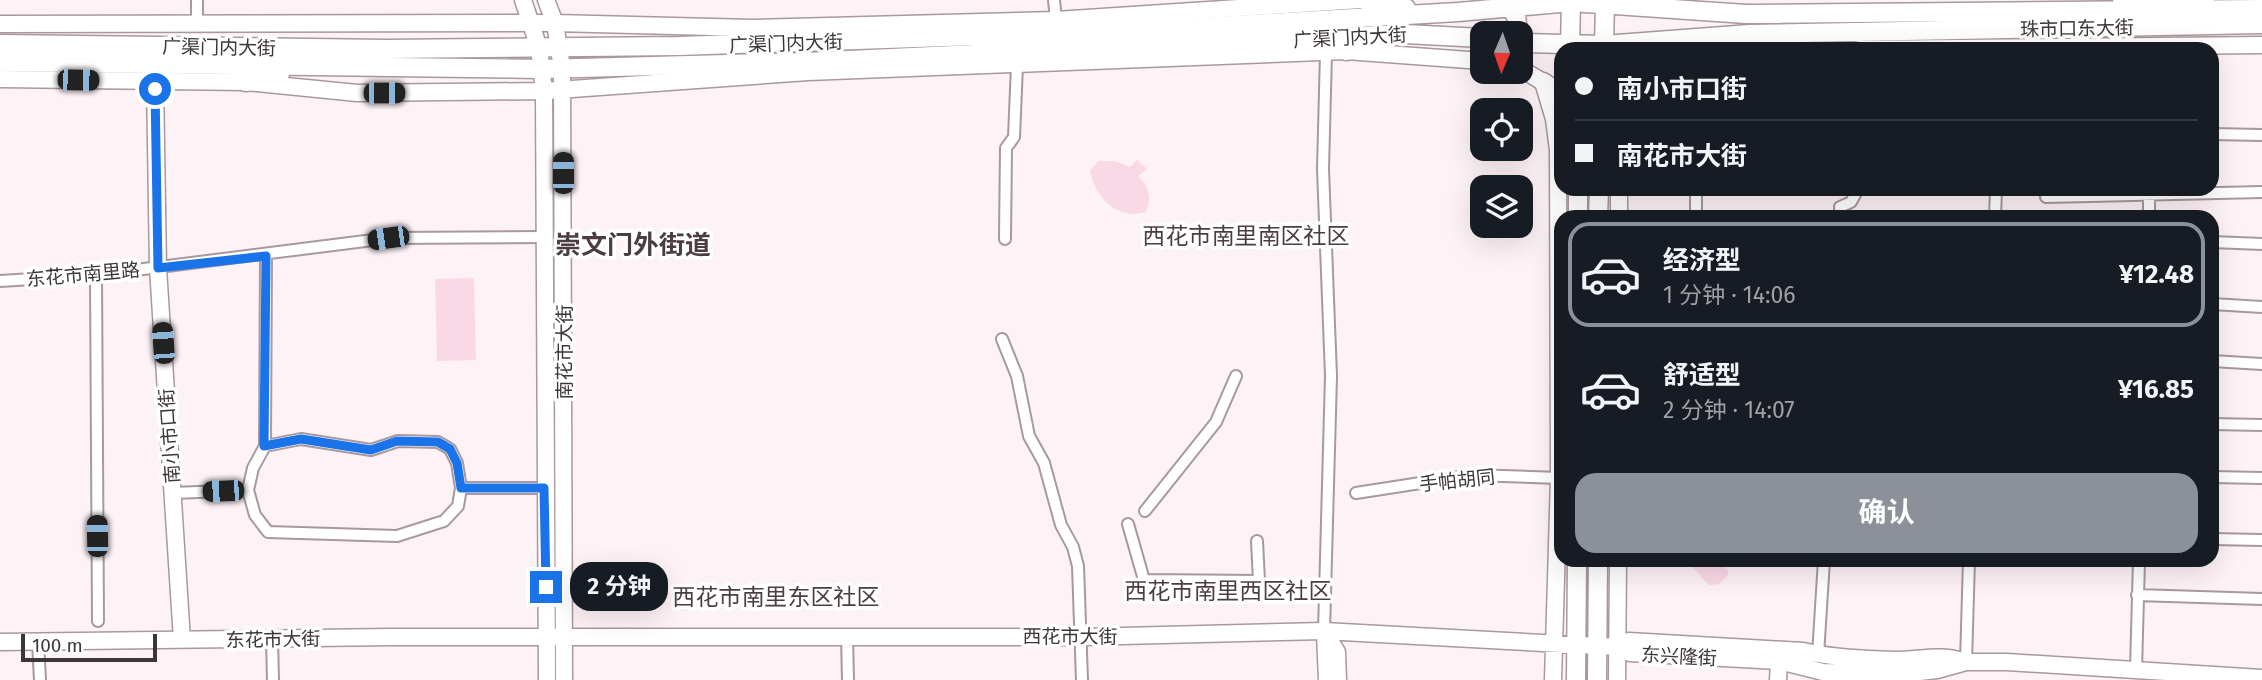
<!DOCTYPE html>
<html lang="zh">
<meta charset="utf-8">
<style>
:root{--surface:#171b24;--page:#242831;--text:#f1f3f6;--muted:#9ea1a6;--line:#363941;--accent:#8c9099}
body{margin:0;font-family:"Fira Sans","Noto Sans SC",sans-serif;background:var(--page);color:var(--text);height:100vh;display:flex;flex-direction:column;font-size:26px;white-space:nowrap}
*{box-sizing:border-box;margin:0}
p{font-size:23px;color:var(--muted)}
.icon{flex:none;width:38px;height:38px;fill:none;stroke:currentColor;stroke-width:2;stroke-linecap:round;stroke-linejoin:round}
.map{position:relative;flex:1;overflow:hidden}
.drawer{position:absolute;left:1554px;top:210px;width:665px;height:357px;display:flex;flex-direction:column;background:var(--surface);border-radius:21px;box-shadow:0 7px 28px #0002}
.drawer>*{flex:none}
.banner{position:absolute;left:1554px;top:42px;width:665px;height:154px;border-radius:21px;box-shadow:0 7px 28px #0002;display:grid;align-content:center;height:154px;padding:0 21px;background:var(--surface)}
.needle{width:46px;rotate:182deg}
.tools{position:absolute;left:1470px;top:21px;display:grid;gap:14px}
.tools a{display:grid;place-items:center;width:63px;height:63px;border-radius:14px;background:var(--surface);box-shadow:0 7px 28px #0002;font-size:35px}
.scale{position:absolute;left:21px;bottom:18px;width:136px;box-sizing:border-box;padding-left:7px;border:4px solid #3d3639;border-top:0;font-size:19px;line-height:24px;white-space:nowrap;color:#3d3639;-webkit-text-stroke:5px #fff;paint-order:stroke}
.end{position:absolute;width:32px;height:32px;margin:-16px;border:9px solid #1a73e8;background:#fff;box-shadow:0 0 0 4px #fff}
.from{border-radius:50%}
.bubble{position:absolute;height:49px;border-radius:21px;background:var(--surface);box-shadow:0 7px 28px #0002;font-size:23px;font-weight:700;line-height:49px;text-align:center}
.car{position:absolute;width:21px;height:42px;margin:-21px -10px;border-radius:9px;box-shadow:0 0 5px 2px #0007;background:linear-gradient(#222 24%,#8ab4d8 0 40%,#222 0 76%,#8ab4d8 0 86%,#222 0)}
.banner b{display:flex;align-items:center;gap:24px;height:66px;font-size:26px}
.banner b+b{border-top:2px solid var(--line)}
.banner i{width:18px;height:18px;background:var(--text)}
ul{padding:12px 0 0;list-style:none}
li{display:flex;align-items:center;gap:21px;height:105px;margin:0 14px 10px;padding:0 7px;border:4px solid transparent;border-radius:21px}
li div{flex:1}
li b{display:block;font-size:26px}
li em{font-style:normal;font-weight:700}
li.current{border-color:var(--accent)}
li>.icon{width:63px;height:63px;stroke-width:1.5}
.cta{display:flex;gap:14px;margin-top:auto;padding:14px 21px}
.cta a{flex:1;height:80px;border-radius:21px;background:var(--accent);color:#fff;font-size:28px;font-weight:700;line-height:80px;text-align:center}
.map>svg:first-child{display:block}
.green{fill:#fad9e6}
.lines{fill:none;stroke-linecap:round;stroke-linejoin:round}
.street-casing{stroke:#a9989e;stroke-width:14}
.secondary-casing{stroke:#a9989e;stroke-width:19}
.primary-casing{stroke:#a9989e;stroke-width:21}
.street{stroke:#fff;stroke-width:10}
.secondary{stroke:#fff;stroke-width:16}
.primary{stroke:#fff;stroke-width:18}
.route{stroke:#1a73e8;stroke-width:9}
.labels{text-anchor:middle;stroke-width:7;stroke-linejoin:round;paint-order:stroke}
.street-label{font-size:19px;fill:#3d3639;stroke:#fff}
.quarter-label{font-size:23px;fill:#4b3d43;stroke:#fff}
.district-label{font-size:26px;font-weight:bold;fill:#4b3d43;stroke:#fff}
</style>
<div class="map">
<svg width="2262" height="680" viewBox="0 0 2262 680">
<rect width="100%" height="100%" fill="#fdf2f6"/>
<path class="green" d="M1137,160L1147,169L1138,176C1149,186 1152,199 1146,212C1117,221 1095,197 1090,171L1098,161H1115L1130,167Z
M474,278L476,360L437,361L435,279Z
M1686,560H1718L1728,570V575L1719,584L1709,585Z"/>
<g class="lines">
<g class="street-casing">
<path id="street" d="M1054,0L1056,20
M197,25V0
M2212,134L2262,135
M2046,197L2262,192
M1696,217V189
M1840,217V207L1851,202L1858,189
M1995,217L1996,189
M2149,217V193
M1005,239L1006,148L1014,137L1017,65
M2212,242L2262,244
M96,275L98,621
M0,281L96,275L389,238L543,237
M2212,304L2262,307
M1002,339L1017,376L1029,436L1044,463L1061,525L1073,547L1078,566L1082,680
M2212,361L2262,364
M2212,424L2262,425
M265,446L266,256
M2212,477L2262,478
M461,488H544
M173,493L248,490L255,515L268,532L397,536L444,521L458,506L461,488L457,463L450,449L438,442L398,441L371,450L301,439L265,446L253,468L248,490
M1356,493L1472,475L1559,478
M1145,511L1216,422L1236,376
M1128,524L1144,580L1259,581L1257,541
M2212,539L2262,540
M2137,595L2262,599
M1324,631L1331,376L1323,169L1326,53
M847,636L848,680
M272,639L273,680
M38,642L40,680
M1818,655L1824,560
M1966,662L1969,560
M2136,670L2139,560"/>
</g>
<g class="secondary-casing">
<path id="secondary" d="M523,0L539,48L544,91L547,680
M546,0L555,23L562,68L564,680
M2121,0H2206
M0,24L555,23L752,28L1056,20L1360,0
M1860,49L2262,45
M1521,69L1543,82L1554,119L1558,150L1559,478L1553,680
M0,79L246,82L357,93L544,91L808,72L1346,51L1482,61
M155,81L158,268L182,640
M1619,217V189
M1324,631L1337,652L1338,680
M1325,634L1327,680
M0,642L392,637H1082L1324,631L1617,647L1630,653L1779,661L1823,672L1894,675L1937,670L1966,662H2007L2262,678
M1617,647L1629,641L1803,651C1833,658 1865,659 1896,660C1919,660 1940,654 1962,661
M1617,680L1618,560
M1778,680L1779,661"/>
</g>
<g class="primary-casing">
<path id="primary" d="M1364,0L1406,8
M1514,4L1509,8L1516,15L1518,33
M1759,38L1789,49
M1521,43L1604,45L1750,34L2262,24
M0,44L386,49L679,46L1150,30L1458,12L1571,2L1746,14L2262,9
M1570,49L1571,0
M1604,49L1605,0
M1346,51L1376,43
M0,62L542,69L806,62L1405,34L1482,38
M246,82L280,74
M1543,82L1552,88L1561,101
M1578,189V217
M1598,217L1599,189
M1559,478L1561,476
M1576,680L1577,560
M1597,680L1598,560"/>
</g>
<use href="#street" class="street"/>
<use href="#secondary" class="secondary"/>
<use href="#primary" class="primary"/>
</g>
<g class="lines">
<path class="route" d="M155,89L158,268L266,256L264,446L301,439L371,450L397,441L438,442L450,449L457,463L461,488H544L546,587"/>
</g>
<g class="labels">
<g class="street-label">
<text transform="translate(2077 28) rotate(-1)" y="7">珠市口东大街</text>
<text transform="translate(1350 37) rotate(-3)" y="7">广渠门内大街</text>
<text transform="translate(786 43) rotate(-2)" y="7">广渠门内大街</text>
<text transform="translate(219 47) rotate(1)" y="7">广渠门内大街</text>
<text transform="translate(83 274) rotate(-5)" y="7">东花市南里路</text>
<text transform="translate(564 352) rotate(-90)" y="7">南花市大街</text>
<text transform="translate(169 436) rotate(-94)" y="7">南小市口街</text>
<text transform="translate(1457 480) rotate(-6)" y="7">手帕胡同</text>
<text x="1070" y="643">西花市大街</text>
<text transform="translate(273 639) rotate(-1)" y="7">东花市大街</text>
<text transform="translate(1679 656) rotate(3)" y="7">东兴隆街</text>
</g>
<g class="quarter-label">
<text x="1246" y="244">西花市南里南区社区</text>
<text x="1228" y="599">西花市南里西区社区</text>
<text x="776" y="605">西花市南里东区社区</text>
</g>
<g class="district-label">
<text x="633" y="254">崇文门外街道</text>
</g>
</g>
</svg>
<div class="tools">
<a><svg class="needle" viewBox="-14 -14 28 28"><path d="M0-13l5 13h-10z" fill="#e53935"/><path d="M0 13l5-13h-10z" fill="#9ea1a6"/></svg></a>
<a><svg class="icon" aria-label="locate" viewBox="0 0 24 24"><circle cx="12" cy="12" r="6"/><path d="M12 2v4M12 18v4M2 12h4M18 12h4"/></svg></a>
<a><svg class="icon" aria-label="layers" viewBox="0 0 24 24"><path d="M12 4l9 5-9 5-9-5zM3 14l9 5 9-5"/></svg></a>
</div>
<div class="scale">100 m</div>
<i class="end from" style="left:155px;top:89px"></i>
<i class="end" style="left:546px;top:587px"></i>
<div class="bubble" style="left:570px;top:562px;width:98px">2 分钟</div>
<i class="car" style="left:78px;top:80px;rotate:91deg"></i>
<i class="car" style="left:384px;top:93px;rotate:90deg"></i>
<i class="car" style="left:563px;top:173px;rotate:0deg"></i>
<i class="car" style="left:388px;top:238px;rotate:262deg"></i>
<i class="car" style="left:163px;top:343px;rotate:356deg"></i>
<i class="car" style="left:223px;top:491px;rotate:268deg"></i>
<i class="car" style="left:97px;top:536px;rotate:359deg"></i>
<div class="banner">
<b><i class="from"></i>南小市口街</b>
<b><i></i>南花市大街</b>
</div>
<section class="drawer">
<ul>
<li class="current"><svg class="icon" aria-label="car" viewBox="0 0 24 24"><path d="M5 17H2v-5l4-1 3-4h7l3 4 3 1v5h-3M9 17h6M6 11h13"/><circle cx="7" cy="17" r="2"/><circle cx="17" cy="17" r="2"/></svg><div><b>经济型</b><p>1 分钟 · 14:06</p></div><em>¥12.48</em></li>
<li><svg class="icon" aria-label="car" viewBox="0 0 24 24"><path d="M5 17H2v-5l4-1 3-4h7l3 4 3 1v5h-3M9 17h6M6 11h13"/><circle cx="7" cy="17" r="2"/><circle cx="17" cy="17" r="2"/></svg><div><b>舒适型</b><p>2 分钟 · 14:07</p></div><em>¥16.85</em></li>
</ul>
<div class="cta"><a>确认</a></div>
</section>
</div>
